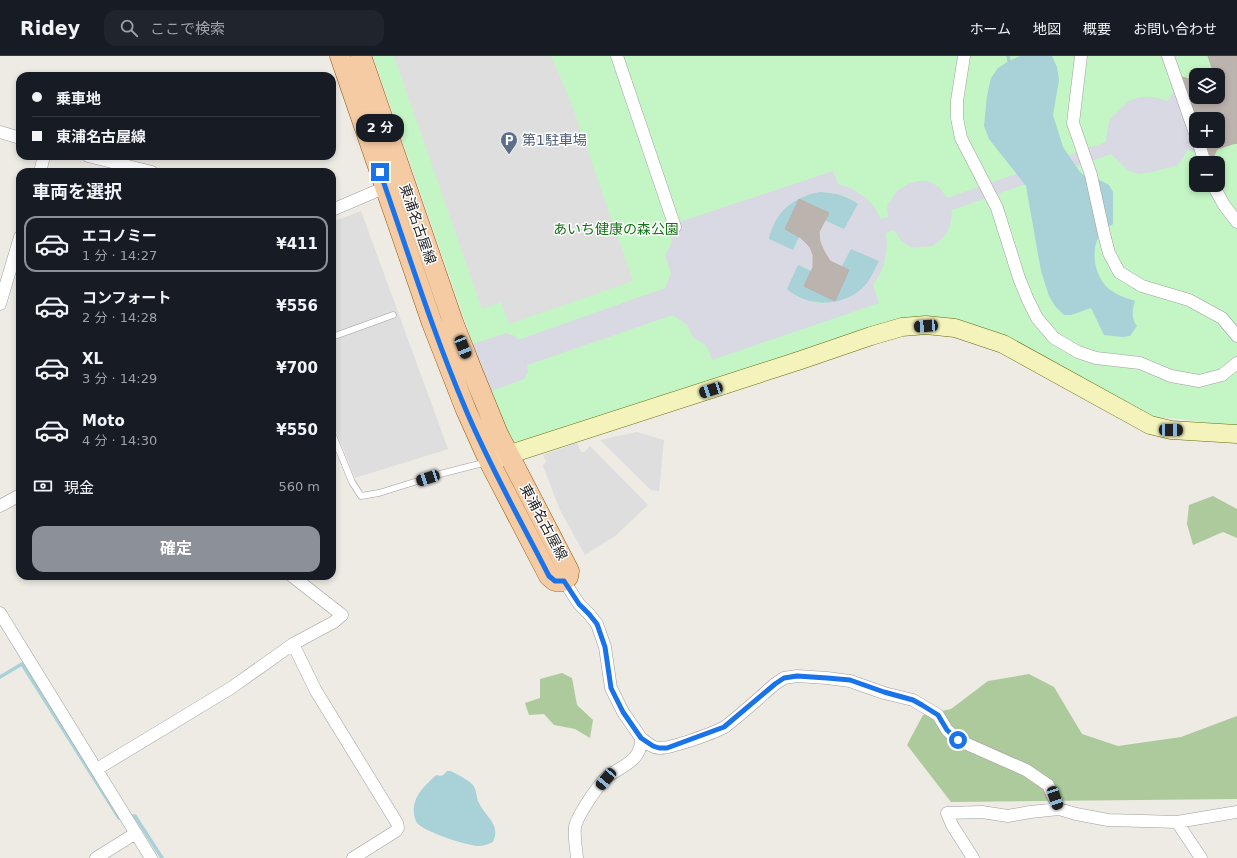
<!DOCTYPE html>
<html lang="ja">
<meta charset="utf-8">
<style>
:root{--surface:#171b24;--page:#20242c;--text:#f1f3f6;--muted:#9ea1a6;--line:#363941;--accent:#8c9099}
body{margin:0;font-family:"DejaVu Sans","Noto Sans JP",sans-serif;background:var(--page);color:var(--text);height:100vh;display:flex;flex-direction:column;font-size:15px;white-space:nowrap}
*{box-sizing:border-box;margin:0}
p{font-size:13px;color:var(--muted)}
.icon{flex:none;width:22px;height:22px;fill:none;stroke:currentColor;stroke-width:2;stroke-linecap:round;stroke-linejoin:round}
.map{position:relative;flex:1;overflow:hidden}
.panel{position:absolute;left:16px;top:112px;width:320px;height:412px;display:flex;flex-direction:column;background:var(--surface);border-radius:12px;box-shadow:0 2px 6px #0003}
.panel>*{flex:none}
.hud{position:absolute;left:16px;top:16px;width:320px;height:88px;border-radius:12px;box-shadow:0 2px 6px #0003;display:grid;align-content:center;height:88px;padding:0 16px;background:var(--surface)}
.fabs{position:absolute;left:1189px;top:12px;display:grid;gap:8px}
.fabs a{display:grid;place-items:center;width:36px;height:36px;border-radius:8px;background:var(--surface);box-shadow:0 2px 6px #0003;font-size:20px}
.end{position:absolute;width:18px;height:18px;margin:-9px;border:5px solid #1a73e8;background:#fff;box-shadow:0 0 0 2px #fff}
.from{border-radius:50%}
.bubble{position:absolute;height:28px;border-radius:12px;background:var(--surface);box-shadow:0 2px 6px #0003;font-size:13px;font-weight:700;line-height:28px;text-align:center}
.car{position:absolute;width:12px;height:24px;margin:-12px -6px;border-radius:5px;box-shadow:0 0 3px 1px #0007;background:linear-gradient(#222 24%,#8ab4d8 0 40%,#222 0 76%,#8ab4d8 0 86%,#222 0)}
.hud b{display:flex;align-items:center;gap:14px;height:38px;font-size:15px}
.hud b+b{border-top:1px solid var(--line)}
.hud i{width:10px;height:10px;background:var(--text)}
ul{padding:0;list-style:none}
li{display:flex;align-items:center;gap:12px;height:56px;margin:0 8px 6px;padding:0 8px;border:2px solid transparent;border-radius:12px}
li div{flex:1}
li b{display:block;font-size:15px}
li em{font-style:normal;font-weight:700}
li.active{border-color:var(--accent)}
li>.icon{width:36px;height:36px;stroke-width:1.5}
h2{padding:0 16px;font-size:18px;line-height:48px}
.pay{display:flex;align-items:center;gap:10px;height:44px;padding:0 16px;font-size:15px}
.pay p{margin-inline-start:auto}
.primary-button{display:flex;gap:8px;margin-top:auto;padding:8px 16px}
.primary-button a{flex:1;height:46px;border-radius:12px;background:var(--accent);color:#fff;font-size:16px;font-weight:700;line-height:46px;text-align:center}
header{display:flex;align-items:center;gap:24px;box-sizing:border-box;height:56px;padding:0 20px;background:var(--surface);border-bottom:1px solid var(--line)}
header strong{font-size:19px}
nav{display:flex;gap:22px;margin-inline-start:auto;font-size:14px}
.search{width:280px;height:36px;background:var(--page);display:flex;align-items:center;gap:10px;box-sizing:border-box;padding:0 14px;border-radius:12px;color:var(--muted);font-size:15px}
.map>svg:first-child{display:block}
.forest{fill:#adca9c}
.park{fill:#c4f5c5;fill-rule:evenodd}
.parking{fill:#dedede}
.plaza{fill:#d9d9e3;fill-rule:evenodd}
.water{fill:#a8d1d8}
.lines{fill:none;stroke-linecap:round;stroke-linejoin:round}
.stream{stroke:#a8d1d8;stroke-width:3.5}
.building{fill:#bbb3ae;stroke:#beb0a8}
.lane-casing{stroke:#9f9f9f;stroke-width:7}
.street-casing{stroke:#9f9f9f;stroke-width:13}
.secondary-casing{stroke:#686c0d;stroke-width:19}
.primary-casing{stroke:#8b580c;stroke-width:21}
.lane{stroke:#fff;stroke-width:6}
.street{stroke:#fff;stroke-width:12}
.secondary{stroke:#f4f3bc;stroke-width:18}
.primary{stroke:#f4cba3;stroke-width:20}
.route{stroke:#1a73e8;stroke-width:5}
.labels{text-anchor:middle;stroke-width:3;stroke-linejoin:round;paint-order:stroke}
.service-label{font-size:14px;fill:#4e5e75;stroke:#fff;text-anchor:start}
.street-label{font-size:14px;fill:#1e1e1e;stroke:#fff}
.park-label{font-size:14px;fill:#147315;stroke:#fff}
</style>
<header>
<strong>Ridey</strong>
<div class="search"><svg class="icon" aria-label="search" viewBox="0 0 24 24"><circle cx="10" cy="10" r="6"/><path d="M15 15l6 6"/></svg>ここで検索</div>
<nav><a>ホーム</a><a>地図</a><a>概要</a><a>お問い合わせ</a></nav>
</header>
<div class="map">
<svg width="1237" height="802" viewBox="0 0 1237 802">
<rect width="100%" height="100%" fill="#eeeae4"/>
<path class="forest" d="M1213,440L1237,453V482L1223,476L1193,489L1187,468L1189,449Z
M562,617L572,622L577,649L593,664L590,682L575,673L554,669L544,658L529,659L525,647L540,642V623Z
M1029,618L1054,631L1082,678L1118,690L1181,681L1237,660V743L951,746L907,689L923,659L951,653L988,625Z"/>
<path class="park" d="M373,0H1237V369H1224L1181,363L1150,361L971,269L951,262L872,271L534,383L514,386L503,374ZM1196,19H1218V41H1196ZM1196,63H1218V85H1196ZM1196,107H1218V129H1196Z"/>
<path class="parking" d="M394,0H551L569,41L633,225L509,268L501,246L482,253Z
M361,155L448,393L355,422L332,364V166Z
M637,376L664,384L659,435L651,434L600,384Z
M577,387L581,396H584L590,390L648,449L615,480L585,499L560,454L543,410L546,406L543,399Z"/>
<path class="plaza" d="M1182,21L1197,63L1196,85H1205L1212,104L1187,93L1185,99L1178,109L1152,116L1140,118L1129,115L1111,98L952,154L951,165L948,175L942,183L933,190L920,191H911L901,185L894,174L886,177L887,189L884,209L880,218L873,229L879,247L712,304L706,289L693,282L687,269L673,259L527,309L528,316L524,323L489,336L473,288L506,277L515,280L518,284L665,232L671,217L665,199L672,186L667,170L833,115L838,128L851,132L866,142L872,148L881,163L888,161L887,150L898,134L908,128L918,125H928L939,131L947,142L1106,86L1107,75L1110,63L1128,45L1141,41H1154L1168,45ZM820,136L832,137L847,141L844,173L825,165L819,176L820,186L824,195L830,205L842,211L851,194L878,205L873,217L824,248L813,246L797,241L798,209L811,215L814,205L810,191L801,182L799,181L793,194L787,150L806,140Z"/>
<path class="water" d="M1020,0H1052L1057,11L1059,24L1053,59L1063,91L1080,116L1086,121L1096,122L1109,129L1113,136V168C1108,171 1101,175 1099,180C1090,196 1095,221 1109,233C1117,239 1126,242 1135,245C1132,254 1131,262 1137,270L1130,280L1122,281L1104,279L1091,252L1071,259H1064L1055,250L1049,240L1041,215L1026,130L989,83L984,70L987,40L991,22L998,12L1009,5Z
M820,136C835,137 845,139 858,148L844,173L810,158L793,194L769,183C775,156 793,141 820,136Z
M851,193L879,205C875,212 872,220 867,227C848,251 809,253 787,233L798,209L834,225Z
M447,715H451C458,719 467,723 473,729C477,734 476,742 479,747C486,762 501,768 493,786C488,788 484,790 478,790C465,789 425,776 417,767C416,765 414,760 414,758C412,740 425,730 436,719C442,721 444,719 447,715Z"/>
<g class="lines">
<path class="stream" d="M1008,0L1009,5
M0,621L22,608L119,762L135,760L162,802"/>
</g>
<path class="building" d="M1208,0H1237V88L1236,87L1217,93L1212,104L1205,85H1218V63H1197L1182,21L1193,24L1196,23V41H1218V19H1210L1214,18Z
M799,143L829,157L819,176L820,186L824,195L830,205L849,214L835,245L804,230L813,211V199L810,191L801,182L785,173Z"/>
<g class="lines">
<g class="lane-casing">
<path id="lane" d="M332,281L393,259
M332,377L352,426L361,440L379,437L440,418L487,406"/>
</g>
<g class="street-casing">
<path id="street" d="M617,0L675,171
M964,0L957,45V62L961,82L997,152L1019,222L1028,244L1037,262L1054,282L1078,296L1096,302L1140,307L1171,320L1199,325L1222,319L1237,307
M1081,0L1073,67L1091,119L1104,178L1109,197L1119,216L1142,230L1189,244L1222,262L1237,280
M1168,0L1196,80
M0,76L20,82
M1198,85L1205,107
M88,100L152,116
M40,116L44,100
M1213,129L1224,149L1237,166
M332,154L386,131
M0,248L20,181
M0,450L20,439
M564,525L579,548L589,558L597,568L605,591L611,632L623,656L641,682
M0,557L151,802
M293,588L316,635L397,767L398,772L396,775L353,802
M97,713L231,632L293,588L334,566L342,559L292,520
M1177,766L1201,802
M96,802L136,777
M577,802C576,792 574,781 575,771C577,760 598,729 607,721C623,709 642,705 641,682C646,686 652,692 659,692C670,693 717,676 726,670C743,657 759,642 775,628L784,622L797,620L827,622L850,625L884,637L913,644L938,659L947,674L958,684L1026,714L1048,729L1059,753
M973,802L952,769L947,757L982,756L1008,760L1030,756L1059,753L1076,758L1108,764L1177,766L1237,756"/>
</g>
<g class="secondary-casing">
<path id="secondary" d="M495,403L801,304L871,280L902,271L926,269L955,272L1003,288L1150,369L1171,374L1237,378"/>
</g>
<g class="primary-casing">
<path id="primary" d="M340,0L432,267L466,354L489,405L549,520L555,525H564L568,521L569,515L498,378L473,317L453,266L361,0"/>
</g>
<use href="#lane" class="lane"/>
<use href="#street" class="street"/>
<use href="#secondary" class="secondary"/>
<use href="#primary" class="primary"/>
</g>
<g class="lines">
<path class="route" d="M380,116C408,196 433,277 466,354C490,411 521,465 549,520L555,525H564L579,548L589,558L597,568L605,591L611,632L623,656L641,682L653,690L659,692H667L724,671L775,628L784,622L797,620L827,622L850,624L884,636L913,644L922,649L938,659L947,674L958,684"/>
</g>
<defs>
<g id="parking-pin" transform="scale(0.9)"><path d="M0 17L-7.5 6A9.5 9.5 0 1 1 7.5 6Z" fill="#5c6f8a" stroke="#fff"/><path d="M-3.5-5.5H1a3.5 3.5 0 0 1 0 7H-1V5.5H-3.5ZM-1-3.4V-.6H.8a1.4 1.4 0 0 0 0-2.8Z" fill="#fff"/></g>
</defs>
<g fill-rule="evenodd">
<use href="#parking-pin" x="509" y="84"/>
</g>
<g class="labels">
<g class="service-label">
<text x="522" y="89">第1駐車場</text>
</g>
<g class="street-label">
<text transform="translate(418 168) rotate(71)" y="5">東浦名古屋線</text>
<text transform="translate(544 466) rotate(62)" y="5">東浦名古屋線</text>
</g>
<g class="park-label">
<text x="616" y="178">あいち健康の森公園</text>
</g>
</g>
</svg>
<div class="fabs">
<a><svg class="icon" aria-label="layers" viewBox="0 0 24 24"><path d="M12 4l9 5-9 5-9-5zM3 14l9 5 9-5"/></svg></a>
<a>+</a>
<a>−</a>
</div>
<i class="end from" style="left:958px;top:684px"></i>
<i class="end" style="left:380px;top:116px"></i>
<div class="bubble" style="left:356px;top:58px;width:48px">2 分</div>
<i class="car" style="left:926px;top:270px;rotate:266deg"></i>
<i class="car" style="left:463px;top:291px;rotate:158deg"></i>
<i class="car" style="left:711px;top:334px;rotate:252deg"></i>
<i class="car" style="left:1171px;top:374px;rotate:91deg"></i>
<i class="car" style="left:428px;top:422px;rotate:252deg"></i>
<i class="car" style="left:606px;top:723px;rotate:220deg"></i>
<i class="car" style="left:1055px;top:742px;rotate:161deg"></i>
<div class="hud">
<b><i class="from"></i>乗車地</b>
<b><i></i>東浦名古屋線</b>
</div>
<section class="panel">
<h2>車両を選択</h2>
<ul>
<li class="active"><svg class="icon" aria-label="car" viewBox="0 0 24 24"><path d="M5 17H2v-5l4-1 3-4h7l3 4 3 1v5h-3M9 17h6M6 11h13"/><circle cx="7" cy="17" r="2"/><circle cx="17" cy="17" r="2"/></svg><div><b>エコノミー</b><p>1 分 · 14:27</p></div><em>¥411</em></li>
<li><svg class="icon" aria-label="car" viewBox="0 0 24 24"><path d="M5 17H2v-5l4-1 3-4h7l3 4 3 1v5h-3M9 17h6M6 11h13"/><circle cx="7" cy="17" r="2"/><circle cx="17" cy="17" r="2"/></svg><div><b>コンフォート</b><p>2 分 · 14:28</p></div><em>¥556</em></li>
<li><svg class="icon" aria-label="car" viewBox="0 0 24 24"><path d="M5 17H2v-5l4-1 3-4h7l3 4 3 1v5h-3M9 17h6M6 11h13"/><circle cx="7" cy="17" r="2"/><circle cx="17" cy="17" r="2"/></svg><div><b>XL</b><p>3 分 · 14:29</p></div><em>¥700</em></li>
<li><svg class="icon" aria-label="car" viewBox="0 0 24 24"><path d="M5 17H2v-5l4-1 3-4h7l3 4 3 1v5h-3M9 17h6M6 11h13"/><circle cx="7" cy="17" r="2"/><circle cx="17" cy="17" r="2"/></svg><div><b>Moto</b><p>4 分 · 14:30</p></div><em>¥550</em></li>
</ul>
<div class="pay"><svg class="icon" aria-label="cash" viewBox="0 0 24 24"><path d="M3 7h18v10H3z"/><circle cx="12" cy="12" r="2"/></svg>現金<p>560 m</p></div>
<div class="primary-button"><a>確定</a></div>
</section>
</div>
